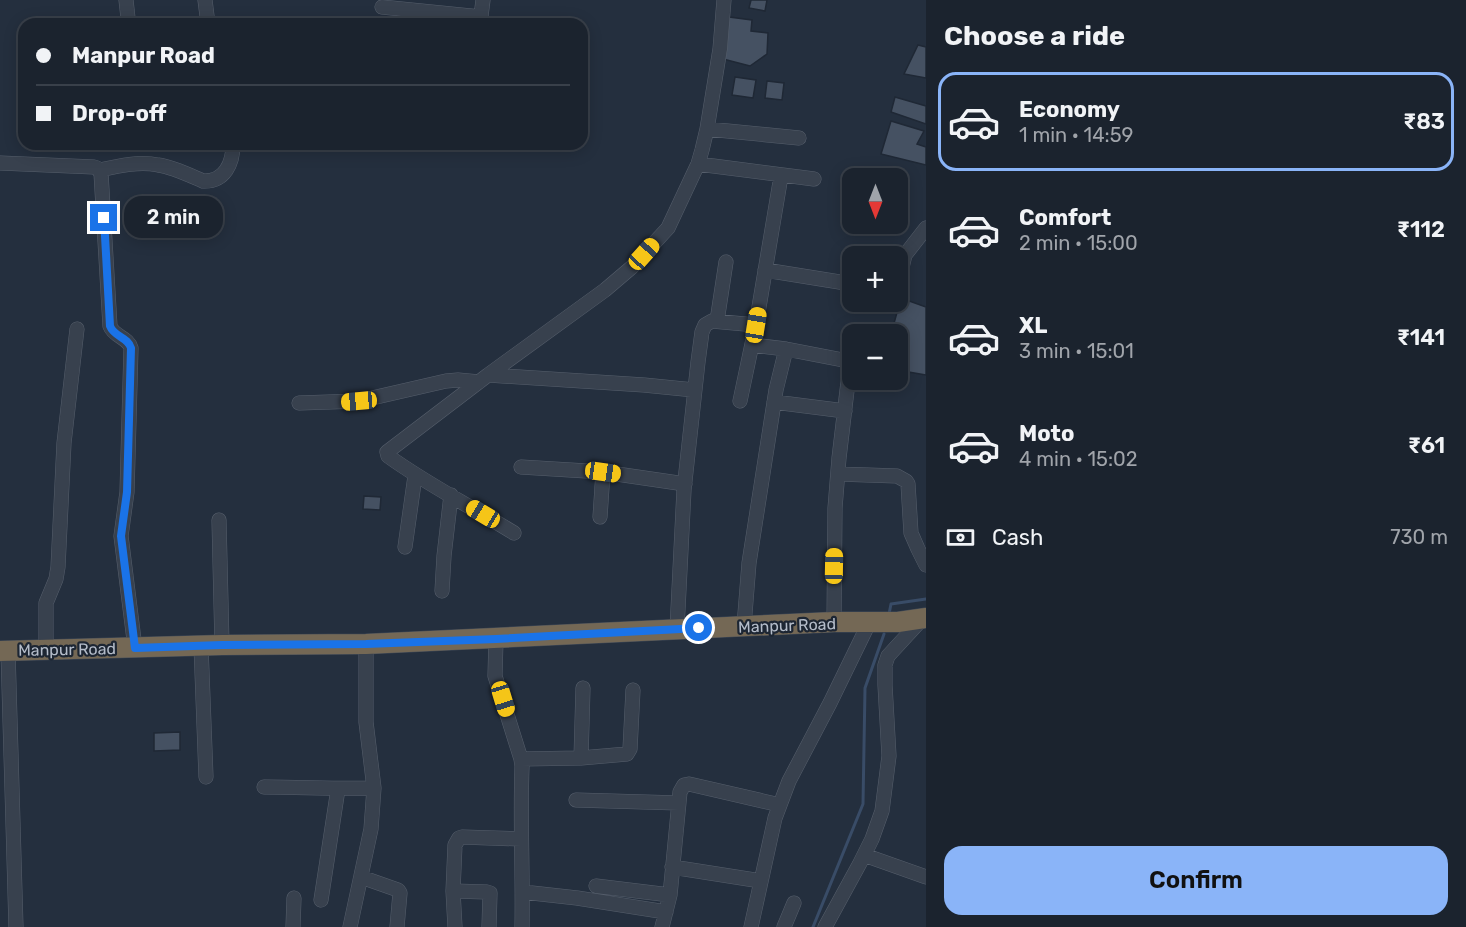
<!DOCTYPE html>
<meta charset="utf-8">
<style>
:root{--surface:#1b232e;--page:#282f3a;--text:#f1f3f6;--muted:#a0a4aa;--line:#39404a;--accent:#8ab4f8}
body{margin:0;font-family:Rubik,sans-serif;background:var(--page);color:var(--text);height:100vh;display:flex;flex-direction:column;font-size:22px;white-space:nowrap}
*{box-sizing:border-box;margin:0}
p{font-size:20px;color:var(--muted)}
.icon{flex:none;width:33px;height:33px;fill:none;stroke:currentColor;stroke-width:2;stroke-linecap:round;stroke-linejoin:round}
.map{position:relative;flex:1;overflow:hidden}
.side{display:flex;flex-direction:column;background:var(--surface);width:540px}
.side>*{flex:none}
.top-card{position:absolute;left:18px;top:18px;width:570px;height:132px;border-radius:18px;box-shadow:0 3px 15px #0003,0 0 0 2px var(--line);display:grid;align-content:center;height:132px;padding:0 18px;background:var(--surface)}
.needle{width:39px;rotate:180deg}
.controls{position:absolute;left:842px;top:168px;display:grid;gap:12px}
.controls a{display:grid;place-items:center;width:66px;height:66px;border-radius:12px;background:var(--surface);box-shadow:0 3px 15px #0003,0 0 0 2px var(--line);font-size:30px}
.end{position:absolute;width:27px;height:27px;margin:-14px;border:8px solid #1a73e8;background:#fff;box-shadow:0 0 0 3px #fff}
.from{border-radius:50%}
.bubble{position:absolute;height:42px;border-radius:18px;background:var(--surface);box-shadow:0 3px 15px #0003,0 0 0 2px var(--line);font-size:20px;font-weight:600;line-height:42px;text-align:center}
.car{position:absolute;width:18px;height:36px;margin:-18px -9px;border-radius:8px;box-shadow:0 0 4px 2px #0007;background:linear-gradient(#f5c518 24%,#345 0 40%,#f5c518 0 76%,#345 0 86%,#f5c518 0)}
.top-card b{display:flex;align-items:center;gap:21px;height:57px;font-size:22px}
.top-card b+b{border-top:2px solid var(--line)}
.top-card i{width:15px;height:15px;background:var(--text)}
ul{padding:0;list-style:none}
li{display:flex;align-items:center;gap:18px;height:99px;margin:0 12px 9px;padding:0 6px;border:3px solid transparent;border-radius:18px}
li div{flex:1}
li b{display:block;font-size:22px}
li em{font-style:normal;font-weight:600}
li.current{border-color:var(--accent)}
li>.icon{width:54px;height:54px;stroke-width:1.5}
h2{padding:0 18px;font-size:27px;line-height:72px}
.pay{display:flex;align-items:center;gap:15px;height:66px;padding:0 18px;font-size:22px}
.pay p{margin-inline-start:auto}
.primary-button{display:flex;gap:12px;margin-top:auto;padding:12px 18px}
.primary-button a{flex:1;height:69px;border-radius:18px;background:var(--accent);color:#111;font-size:24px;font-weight:600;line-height:69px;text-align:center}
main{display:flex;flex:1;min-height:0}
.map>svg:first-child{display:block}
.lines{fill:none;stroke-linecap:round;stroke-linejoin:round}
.stream{stroke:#394c67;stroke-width:3}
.building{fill:#455162;stroke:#1f2835;stroke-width:1.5}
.minor-casing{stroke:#565f6c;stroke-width:15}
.highway-casing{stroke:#434c59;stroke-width:21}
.minor{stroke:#38414e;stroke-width:14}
.highway{stroke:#746855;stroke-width:20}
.route{stroke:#1a73e8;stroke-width:8}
.labels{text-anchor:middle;stroke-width:4.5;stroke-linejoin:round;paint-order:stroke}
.street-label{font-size:16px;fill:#b4bcc9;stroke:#1d2633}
</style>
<main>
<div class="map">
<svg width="926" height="927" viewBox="0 0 926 927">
<rect width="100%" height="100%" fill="#242f3e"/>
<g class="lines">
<path class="stream" d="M889,614L891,604L926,599
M813,927L863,804L865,688L884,634"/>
</g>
<path class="building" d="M751,0H767L765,11L749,8Z
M729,17L752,20L751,31L768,33L767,54L750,66L723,59Z
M918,45L926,47V78L904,74Z
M735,77L756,80L753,98L732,95Z
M767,81L784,83L782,100L765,98Z
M895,97L926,106V124L891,112Z
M891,121L924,131L917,144L926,147V165L881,154Z
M901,298L926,307V375L897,370V334H891Z
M364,496L381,497L380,510L363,509Z
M180,732V750L154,751V733Z"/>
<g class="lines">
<g class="minor-casing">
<path id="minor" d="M126,0L128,18
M205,0L208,24
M382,7L481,17
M480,24L483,0
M707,129L799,138
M0,163L94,167L97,168L101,173L110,326C114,337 128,337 131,348L127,492L121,536L135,648
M698,164L814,179
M100,170C118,166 139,161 158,165C173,167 189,175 203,181C225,182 233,163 233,144
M765,270L852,284
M897,288L905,255L926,228
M717,321L726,262
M752,345L786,349L843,360L848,362L850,365L839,458L835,508L834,622
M488,375L644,385L694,390
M740,401L756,325L781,176
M774,402L845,411
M299,403L359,401L446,381L458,380L479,382
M521,467L603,472L685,484
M838,474L897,476L906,481L908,484L911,533L918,549L926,565
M600,517L603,472
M219,520L222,645
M514,533C472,507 428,485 388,456L387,452L488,375L605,290L632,267L668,228L698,164L702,150L707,129L720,49L724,0
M405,547L415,476
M442,591L444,556L451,495
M744,626L749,563L776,390L786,349
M677,629L684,490L698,362L702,332L705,325L712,321L756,325
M496,639L495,676L521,759L522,766C520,820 523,873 522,927
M201,646L206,777
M46,650V603L56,579L58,567L64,443L77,329
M8,651L16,927
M581,758L583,688
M521,759L581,758L627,754L630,749L633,690
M264,787C301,787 337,789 374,788
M576,800L679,803
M864,855L926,877
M672,867L761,881
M361,877L398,890L400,893L397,927
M596,886L670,895
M453,891L487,892L490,893L489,927
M523,892L577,898L666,912
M321,900L338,789
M293,927L294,898
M350,927L371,829L374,788L366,722V644
M455,927L453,891L455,845L459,838L462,837L521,839
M662,927L670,895L680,792L684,785L689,784L780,805
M751,927L775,818L789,781L830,703L869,623
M784,927L794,903
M825,927L860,863L872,839L882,811L889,756L885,685V665L888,656L922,619"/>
</g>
<g class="highway-casing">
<path id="highway" d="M0,651L222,645L366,644L834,622H898L926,618"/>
</g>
<use href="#minor" class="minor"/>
<use href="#highway" class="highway"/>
</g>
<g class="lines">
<path class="route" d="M104,218L110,326C114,337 128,337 131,348L127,492L121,536L135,648L222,645L366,644L496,639L699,628"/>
</g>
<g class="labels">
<g class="street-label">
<text transform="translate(787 625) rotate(-2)" y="6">Manpur Road</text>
<text transform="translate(67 649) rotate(-1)" y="6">Manpur Road</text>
</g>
</g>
</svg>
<div class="controls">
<a><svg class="needle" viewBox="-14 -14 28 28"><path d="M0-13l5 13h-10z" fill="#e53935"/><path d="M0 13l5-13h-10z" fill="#a0a4aa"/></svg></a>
<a>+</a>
<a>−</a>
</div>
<i class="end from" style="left:699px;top:628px"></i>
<i class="end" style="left:104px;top:218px"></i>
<div class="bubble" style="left:124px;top:196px;width:99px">2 min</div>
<i class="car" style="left:644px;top:254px;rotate:42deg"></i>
<i class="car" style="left:756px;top:325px;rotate:9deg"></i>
<i class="car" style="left:359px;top:401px;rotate:265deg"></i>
<i class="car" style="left:603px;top:472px;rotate:98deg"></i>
<i class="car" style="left:483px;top:514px;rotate:301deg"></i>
<i class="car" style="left:834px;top:566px;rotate:1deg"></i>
<i class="car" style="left:503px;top:699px;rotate:163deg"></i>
<div class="top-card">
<b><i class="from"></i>Manpur Road</b>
<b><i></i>Drop-off</b>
</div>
</div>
<section class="side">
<h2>Choose a ride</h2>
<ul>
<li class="current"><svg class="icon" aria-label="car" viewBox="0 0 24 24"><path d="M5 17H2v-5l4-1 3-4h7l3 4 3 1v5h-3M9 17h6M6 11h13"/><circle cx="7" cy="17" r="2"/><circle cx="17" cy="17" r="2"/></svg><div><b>Economy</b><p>1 min · 14:59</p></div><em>₹83</em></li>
<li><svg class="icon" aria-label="car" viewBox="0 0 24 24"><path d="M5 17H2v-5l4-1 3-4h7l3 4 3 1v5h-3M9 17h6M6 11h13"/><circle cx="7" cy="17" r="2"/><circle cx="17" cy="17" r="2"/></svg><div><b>Comfort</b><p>2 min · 15:00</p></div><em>₹112</em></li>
<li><svg class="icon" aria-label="car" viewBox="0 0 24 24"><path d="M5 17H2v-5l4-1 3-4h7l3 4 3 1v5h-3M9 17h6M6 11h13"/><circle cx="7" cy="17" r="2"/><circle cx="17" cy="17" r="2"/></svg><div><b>XL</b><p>3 min · 15:01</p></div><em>₹141</em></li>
<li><svg class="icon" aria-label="car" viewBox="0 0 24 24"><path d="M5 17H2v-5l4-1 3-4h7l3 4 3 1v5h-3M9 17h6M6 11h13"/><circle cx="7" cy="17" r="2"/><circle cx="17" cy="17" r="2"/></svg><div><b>Moto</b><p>4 min · 15:02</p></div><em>₹61</em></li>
</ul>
<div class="pay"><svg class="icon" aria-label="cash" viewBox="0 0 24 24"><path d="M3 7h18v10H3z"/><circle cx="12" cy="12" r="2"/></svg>Cash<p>730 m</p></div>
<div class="primary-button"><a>Confirm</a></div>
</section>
</main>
